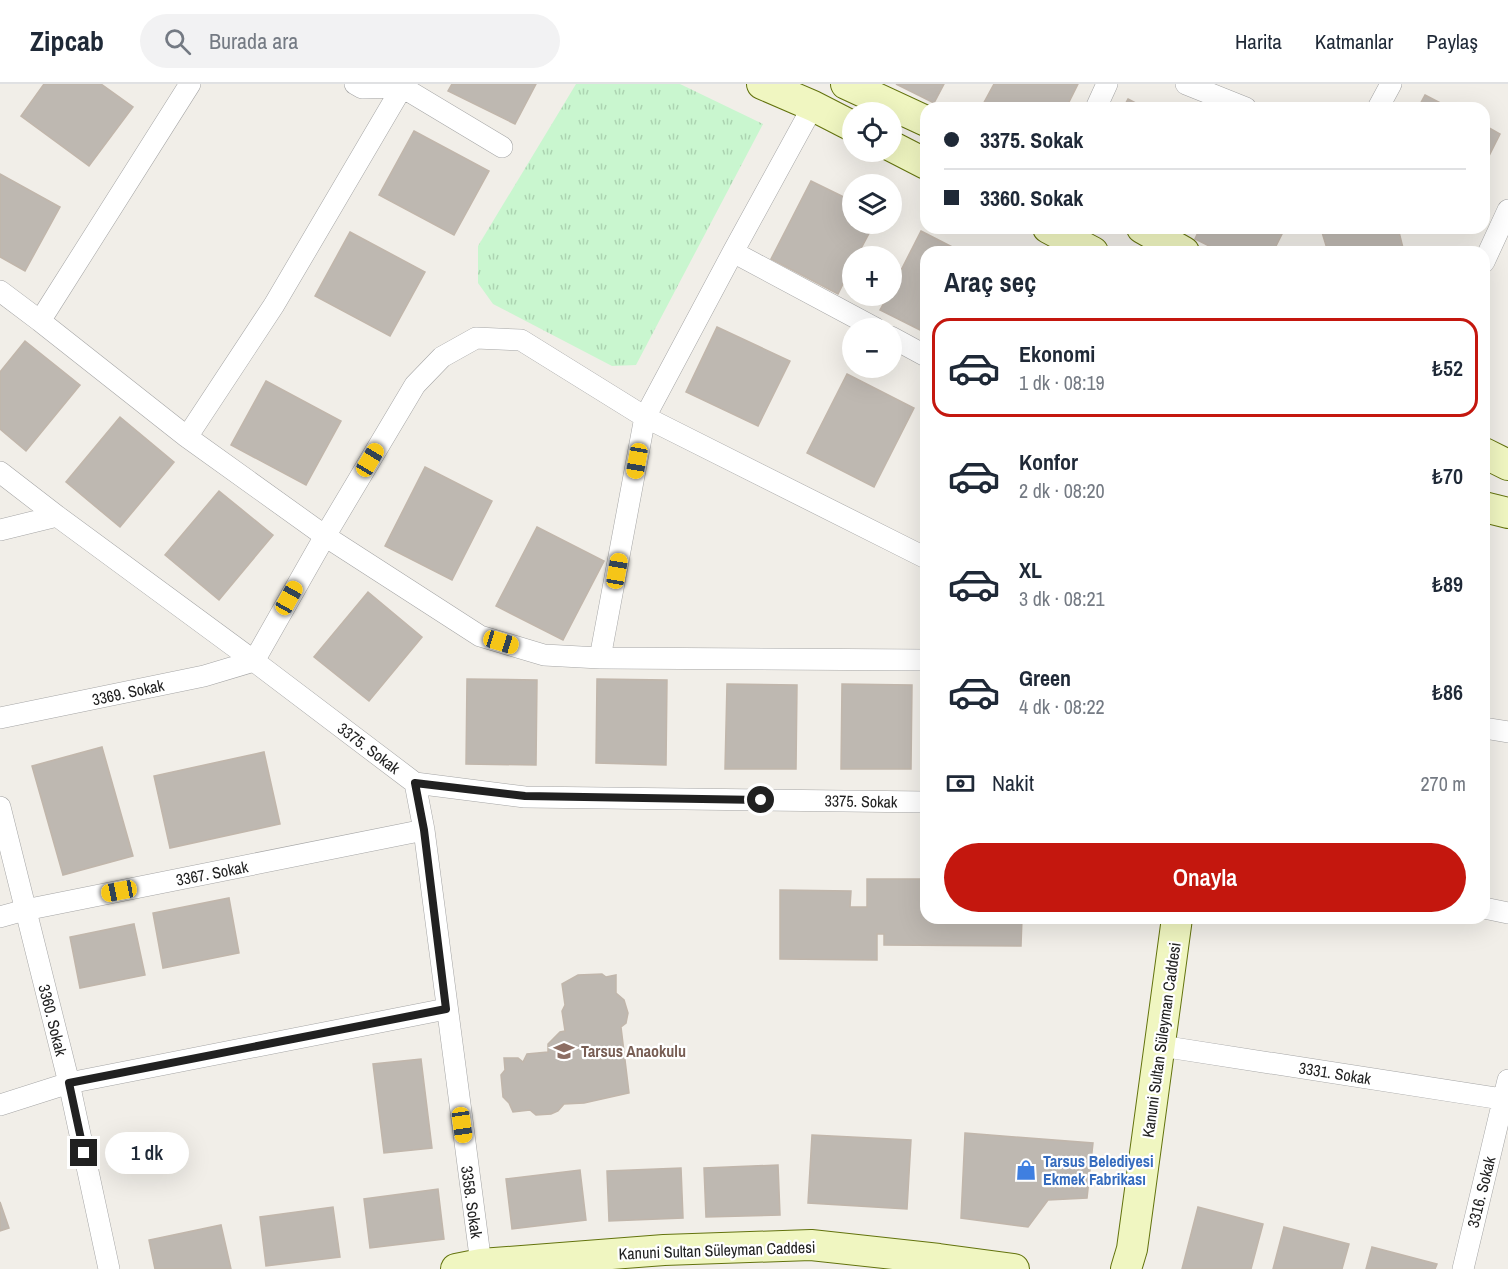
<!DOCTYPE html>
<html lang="tr">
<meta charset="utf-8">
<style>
:root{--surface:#fff;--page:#f2f2f3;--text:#1f2937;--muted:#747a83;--line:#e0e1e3;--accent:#c4170e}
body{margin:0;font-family:"Archivo Narrow",sans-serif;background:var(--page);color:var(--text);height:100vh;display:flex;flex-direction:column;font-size:22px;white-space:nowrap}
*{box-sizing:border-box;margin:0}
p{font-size:20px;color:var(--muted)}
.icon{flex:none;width:33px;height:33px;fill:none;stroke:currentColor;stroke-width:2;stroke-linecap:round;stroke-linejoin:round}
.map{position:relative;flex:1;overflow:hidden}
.details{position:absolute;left:920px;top:162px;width:570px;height:678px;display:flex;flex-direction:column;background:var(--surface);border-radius:18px;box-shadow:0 6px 24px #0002}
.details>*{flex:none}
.guide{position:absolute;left:920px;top:18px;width:570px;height:132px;border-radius:18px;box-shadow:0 6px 24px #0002;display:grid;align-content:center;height:132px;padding:0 24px;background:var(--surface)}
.controls{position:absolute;left:842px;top:18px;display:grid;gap:12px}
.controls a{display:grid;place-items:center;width:60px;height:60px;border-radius:50%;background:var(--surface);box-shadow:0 6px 24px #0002;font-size:30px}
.end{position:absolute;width:27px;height:27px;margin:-14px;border:8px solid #212121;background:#fff;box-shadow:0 0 0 3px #fff}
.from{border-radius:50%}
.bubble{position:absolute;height:42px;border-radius:21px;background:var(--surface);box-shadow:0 6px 24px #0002;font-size:20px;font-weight:600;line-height:42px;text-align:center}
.car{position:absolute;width:18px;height:36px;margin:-18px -9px;border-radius:8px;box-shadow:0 0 4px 2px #0007;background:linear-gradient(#f5c518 24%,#345 0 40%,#f5c518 0 76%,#345 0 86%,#f5c518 0)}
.guide b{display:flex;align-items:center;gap:21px;height:57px;font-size:22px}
.guide b+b{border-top:2px solid var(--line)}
.guide i{width:15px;height:15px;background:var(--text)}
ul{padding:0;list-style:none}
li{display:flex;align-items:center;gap:18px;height:99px;margin:0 12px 9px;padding:0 12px;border:3px solid transparent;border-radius:18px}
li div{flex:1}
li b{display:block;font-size:22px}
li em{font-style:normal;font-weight:600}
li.current{border-color:var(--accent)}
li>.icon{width:54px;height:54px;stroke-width:1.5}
h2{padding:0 24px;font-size:27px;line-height:72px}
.pay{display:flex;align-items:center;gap:15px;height:66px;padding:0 24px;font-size:22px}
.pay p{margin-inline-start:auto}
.action{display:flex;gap:12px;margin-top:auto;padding:12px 24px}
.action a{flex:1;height:69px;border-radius:36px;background:var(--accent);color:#fff;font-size:24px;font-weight:600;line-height:69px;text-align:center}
header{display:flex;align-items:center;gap:36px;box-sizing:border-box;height:84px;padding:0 30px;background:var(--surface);border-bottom:2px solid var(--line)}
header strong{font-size:28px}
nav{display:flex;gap:33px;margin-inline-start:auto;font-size:21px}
.search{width:420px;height:54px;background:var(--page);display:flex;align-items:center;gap:15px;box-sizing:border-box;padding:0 21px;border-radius:33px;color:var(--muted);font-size:22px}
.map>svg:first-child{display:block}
.park{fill:url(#park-tufts)}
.building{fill:#beb8b1;stroke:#c1b6ab;stroke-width:1.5}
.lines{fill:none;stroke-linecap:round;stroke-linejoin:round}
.street-casing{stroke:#a5a5a5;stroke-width:22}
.secondary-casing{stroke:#63730d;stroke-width:32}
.street{stroke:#fff;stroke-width:21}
.secondary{stroke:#f0f6c1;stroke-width:30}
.route{stroke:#212121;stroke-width:8}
.labels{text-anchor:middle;stroke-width:4.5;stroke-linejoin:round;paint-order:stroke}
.street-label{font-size:16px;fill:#212121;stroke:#fff}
.education-label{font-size:16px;font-weight:bold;fill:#785e54;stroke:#fff;text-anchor:start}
.shop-label{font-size:16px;font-weight:bold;fill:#366cbe;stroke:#fff;text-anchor:start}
</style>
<header>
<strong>Zipcab</strong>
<div class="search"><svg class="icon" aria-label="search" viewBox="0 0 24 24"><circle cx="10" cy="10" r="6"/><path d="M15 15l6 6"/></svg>Burada ara</div>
<nav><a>Harita</a><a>Katmanlar</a><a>Paylaş</a></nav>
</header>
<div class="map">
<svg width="1508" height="1185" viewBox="0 0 1508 1185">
<defs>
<pattern id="park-tufts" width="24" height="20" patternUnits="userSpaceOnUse" patternTransform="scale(1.5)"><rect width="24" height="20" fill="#c9f6cf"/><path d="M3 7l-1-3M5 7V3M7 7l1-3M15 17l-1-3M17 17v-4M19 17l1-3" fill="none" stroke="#acd3b1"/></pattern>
</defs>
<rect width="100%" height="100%" fill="#f1eee8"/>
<path class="park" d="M576,0H680L763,40L636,281L612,282L493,220L478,199V162Z"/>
<path class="building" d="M44,0H101L133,23L89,82L21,32Z
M452,0H536L515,40L448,7Z
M896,0H944L934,19Z
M994,0H1078L1066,24H981Z
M1425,11L1450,24H1418Z
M1128,15L1145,24H1123Z
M1484,41L1500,50L1484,82Z
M414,47L489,87L454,151L379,111Z
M0,90L60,123L25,187L0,173Z
M811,97L852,117V140H874L857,172H852V182L838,210L771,175Z
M1200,144H1285L1273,168H1221L1195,155Z
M1324,144H1398L1404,168H1328L1321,145Z
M921,147L962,168H926V249L880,226L888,212H891V206Z
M350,148L425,188L390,252L315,212Z
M717,243L790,277L758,342L686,308Z
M25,257L80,301L26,367L0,345V288Z
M847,290L914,324L874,403L807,369Z
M266,297L341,337L306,401L231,361Z
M120,333L174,378L120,443L66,398Z
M425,383L492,417L452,496L385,462Z
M219,407L273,451L219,516L165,471Z
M537,443L604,477L563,556L496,522Z
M368,508L422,553L369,617L314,573Z
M467,595L537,596L536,681L466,680Z
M597,595L667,596L666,681L596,679Z
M727,600L797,601L796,685H725Z
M842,600L912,601L911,685H841Z
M102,663L133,772L63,791L32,682Z
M264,668L280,740L170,764L154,692Z
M867,795H926V834H1022L1021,862L884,861V850H877V876L780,875V806L851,807L850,823H867Z
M229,814L239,869L163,884L153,829Z
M134,840L145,891L80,904L70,853Z
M602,890L606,893L616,891V909L624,916L628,929L626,939L621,943L629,1009L584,1019L564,1020L558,1027L551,1030L536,1031L530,1026L513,1028L509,1019L503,1013L501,991L505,986L504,974H518L523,978L527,970L548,968V960L560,948L565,947L562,927L565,921L562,900L578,891Z
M421,975L432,1064L384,1069L373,980Z
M965,1049L1093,1059L1087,1114L1048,1116L1028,1143L961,1134Z
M812,1051L911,1056L907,1125L808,1119Z
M778,1081L780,1131L706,1133L704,1084Z
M681,1084L683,1134L609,1137L607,1087Z
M580,1086L586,1136L512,1145L506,1095Z
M438,1105L444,1155L370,1164L364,1115Z
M0,1118L9,1144L0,1147Z
M333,1123L340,1173L266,1182L260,1133Z
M1198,1123L1263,1140L1251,1185H1182Z
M221,1141L231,1185H155L149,1156Z
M1284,1143L1349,1160L1342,1185H1273Z
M1372,1163L1437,1180L1435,1185H1366Z"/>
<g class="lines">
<g class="street-casing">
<path id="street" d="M355,0L362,4L402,3L502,63
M1186,0L1246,24
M1096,24L1107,0
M1378,24L1391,0
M733,168L875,244
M1484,178L1508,126
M0,207L40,237L187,353L325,452L480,552L544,571L600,574L926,576
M40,237L190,0
M891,253L926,272
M187,353L274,221L404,0
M0,388L57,432L254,577L415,699L525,713L926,718
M0,446L57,432
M600,574L645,333L733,168L813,22
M0,634L204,592L254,577L325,452L415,301L442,273L476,254L521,256L645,333L926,474
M1484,644L1508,648
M415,699L424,746L481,1180
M0,723L69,999L109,1185
M1484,824L1508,829
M0,833L25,826L424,746
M1161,962L1508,1016
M0,1021L69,999L446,925
M1463,1185L1508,996"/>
</g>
<g class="secondary-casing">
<path id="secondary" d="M762,0L813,22L852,42
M846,0L926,37
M891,62L926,80
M1048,144L1093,168
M1142,144L1184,168
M1484,369L1508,381
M1484,423L1508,429
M456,1185L481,1180L664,1166L811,1161L939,1175L1014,1185
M1126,1185L1132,1165L1177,834"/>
</g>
<use href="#street" class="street"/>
<use href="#secondary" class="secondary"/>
</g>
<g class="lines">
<path class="route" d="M84,1069L69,999L446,925L424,746L415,699L525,712L761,716"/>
</g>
<defs>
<g id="school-bare" transform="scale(1.62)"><path d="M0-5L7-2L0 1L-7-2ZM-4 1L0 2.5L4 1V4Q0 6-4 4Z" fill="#8d6e63" stroke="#fff" stroke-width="2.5" paint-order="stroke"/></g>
<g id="shop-bare" transform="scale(1.62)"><path d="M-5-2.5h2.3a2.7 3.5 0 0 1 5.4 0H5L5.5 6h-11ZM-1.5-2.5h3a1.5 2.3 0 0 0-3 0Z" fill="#3f7fe0" stroke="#fff" stroke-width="2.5" paint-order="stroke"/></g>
</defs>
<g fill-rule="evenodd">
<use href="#school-bare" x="564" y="967"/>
<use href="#shop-bare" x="1026" y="1086"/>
</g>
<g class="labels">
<g class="street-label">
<text transform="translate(128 608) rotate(-12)" y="6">3369. Sokak</text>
<text transform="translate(369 664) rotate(37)" y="6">3375. Sokak</text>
<text transform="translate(861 717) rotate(1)" y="6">3375. Sokak</text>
<text transform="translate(212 789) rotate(-11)" y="6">3367. Sokak</text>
<text transform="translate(53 936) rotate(76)" y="6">3360. Sokak</text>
<text transform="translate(1161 956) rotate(-82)" y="6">Kanuni Sultan Süleyman Caddesi</text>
<text transform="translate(1335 989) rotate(9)" y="6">3331. Sokak</text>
<text transform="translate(1481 1108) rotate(-76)" y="6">3316. Sokak</text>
<text transform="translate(472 1118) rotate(82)" y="6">3358. Sokak</text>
<text transform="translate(717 1166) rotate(-2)" y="6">Kanuni Sultan Süleyman Caddesi</text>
</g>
<g class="education-label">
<text x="581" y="973">Tarsus Anaokulu</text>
</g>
<g class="shop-label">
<text x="1043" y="1083">Tarsus Belediyesi<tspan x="1043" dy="18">Ekmek Fabrikası</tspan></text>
</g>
</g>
</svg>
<div class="controls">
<a><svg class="icon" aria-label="locate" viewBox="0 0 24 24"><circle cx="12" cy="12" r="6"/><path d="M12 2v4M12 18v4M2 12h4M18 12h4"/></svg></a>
<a><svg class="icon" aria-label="layers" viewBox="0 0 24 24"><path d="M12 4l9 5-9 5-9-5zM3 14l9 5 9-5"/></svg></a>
<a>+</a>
<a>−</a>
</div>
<i class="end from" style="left:761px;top:716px"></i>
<i class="end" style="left:84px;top:1069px"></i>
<div class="bubble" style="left:105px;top:1048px;width:84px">1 dk</div>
<i class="car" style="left:370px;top:376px;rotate:31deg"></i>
<i class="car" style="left:637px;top:377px;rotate:190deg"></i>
<i class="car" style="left:617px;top:487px;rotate:10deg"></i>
<i class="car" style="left:289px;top:514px;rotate:29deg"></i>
<i class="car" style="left:501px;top:558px;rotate:107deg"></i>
<i class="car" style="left:119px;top:807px;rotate:259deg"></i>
<i class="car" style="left:462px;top:1041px;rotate:172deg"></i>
<div class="guide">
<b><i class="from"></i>3375. Sokak</b>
<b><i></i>3360. Sokak</b>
</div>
<section class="details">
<h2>Araç seç</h2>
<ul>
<li class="current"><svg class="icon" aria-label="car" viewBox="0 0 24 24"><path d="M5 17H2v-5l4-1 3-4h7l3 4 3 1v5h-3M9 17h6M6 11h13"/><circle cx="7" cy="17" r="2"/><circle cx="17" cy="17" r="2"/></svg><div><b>Ekonomi</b><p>1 dk · 08:19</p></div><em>₺52</em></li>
<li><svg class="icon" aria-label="car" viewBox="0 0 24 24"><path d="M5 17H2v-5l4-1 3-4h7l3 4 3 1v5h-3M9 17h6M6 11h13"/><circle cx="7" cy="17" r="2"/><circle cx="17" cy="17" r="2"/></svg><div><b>Konfor</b><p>2 dk · 08:20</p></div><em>₺70</em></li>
<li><svg class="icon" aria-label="car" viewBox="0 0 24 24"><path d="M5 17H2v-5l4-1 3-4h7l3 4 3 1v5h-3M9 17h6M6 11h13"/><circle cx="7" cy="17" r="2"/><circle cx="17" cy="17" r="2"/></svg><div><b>XL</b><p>3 dk · 08:21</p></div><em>₺89</em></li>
<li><svg class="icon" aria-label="car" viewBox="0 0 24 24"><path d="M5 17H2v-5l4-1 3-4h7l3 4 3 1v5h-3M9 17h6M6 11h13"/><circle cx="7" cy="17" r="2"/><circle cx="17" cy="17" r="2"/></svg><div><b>Green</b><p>4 dk · 08:22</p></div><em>₺86</em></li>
</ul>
<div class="pay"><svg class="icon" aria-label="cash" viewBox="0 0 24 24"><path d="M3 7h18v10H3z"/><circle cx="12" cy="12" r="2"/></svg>Nakit<p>270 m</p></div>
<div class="action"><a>Onayla</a></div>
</section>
</div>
